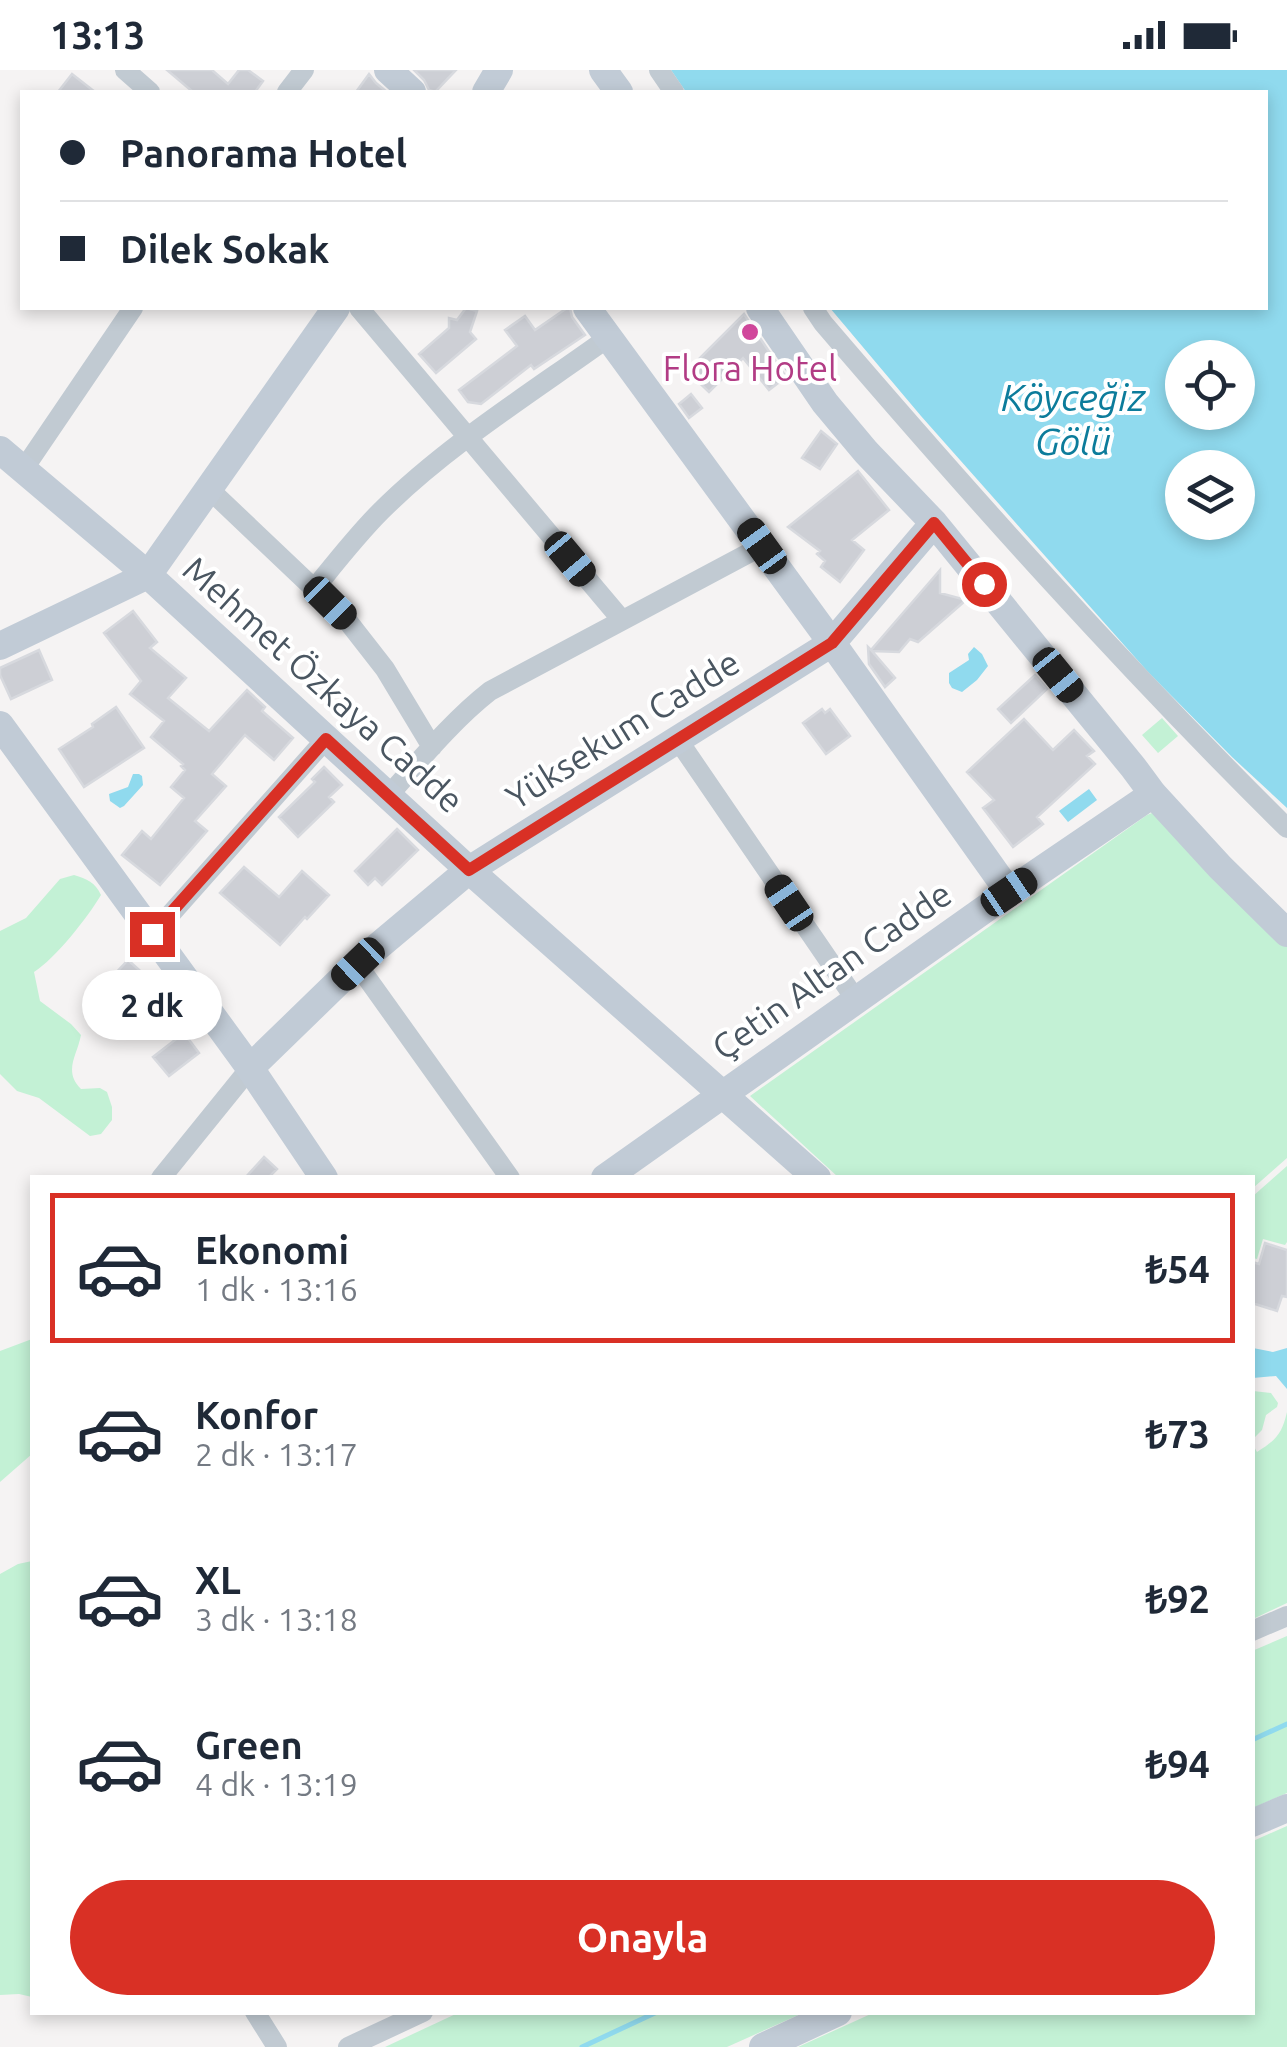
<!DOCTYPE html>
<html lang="tr">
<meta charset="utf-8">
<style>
:root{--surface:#fff;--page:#f2f2f3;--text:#1f2937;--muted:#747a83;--line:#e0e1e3;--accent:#d93025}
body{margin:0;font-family:Ubuntu,sans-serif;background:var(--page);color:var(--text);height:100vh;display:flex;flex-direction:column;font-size:38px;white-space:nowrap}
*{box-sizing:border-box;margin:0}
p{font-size:32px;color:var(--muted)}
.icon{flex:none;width:55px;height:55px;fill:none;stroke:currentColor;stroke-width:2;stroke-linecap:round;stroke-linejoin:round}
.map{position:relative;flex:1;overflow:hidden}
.details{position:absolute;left:30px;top:1105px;width:1225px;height:840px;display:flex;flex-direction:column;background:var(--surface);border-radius:0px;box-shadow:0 5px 15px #0003}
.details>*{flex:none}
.guide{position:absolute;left:20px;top:20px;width:1248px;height:220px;border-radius:0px;box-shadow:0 5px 15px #0003;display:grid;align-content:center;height:220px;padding:0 40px;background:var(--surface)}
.buttons{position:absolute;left:1165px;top:270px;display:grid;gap:20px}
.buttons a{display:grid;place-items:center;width:90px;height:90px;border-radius:50%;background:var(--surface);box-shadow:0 5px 15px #0003;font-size:50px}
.end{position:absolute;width:45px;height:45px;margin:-22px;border:12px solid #d93025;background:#fff;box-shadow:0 0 0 5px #fff}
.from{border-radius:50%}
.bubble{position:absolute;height:70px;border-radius:35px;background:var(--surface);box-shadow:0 5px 15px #0003;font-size:32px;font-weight:600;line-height:70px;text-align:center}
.car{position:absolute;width:30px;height:60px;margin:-30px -15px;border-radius:12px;box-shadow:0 0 8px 2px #0007;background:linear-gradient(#222 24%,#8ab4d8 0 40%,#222 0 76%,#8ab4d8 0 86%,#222 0)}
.guide b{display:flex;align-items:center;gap:35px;height:95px;font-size:38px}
.guide b+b{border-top:2px solid var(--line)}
.guide i{width:25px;height:25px;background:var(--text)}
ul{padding:18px 0 0;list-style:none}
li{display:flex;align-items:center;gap:30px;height:150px;margin:0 20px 15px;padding:0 20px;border:5px solid transparent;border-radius:0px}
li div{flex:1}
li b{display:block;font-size:38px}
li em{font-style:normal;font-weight:600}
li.active{border-color:var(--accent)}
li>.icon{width:90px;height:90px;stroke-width:1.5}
.cta{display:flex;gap:20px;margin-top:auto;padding:20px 40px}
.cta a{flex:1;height:115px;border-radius:60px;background:var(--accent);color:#fff;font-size:40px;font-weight:600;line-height:115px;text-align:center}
.status{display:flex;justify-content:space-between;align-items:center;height:70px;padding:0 50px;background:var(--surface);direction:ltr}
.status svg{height:28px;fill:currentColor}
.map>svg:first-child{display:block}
.green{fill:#c3f1d5}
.water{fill:#90daee;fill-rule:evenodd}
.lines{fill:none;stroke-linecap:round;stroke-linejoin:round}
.stream{stroke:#90daee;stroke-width:5}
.building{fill:#cdcfd5;stroke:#d7d9de;stroke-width:2.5}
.street{stroke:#c1cad2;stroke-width:20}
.secondary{stroke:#c1cbd6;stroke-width:28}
.route{stroke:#d93025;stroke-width:12}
.hotel-dot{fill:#d1479c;stroke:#fff;stroke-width:4}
.labels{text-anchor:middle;stroke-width:8;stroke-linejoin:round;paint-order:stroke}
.hotel-label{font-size:35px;fill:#b23c85;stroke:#fff}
.street-label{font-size:35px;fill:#4a5661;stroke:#fff}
.water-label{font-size:38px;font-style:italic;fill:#0c7c9b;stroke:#fff}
</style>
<div class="status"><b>13:13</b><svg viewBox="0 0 49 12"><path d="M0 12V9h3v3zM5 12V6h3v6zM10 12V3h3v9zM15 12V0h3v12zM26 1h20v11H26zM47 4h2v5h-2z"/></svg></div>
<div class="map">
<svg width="1287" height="1977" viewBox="0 0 1287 1977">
<rect width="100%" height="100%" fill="#f5f3f3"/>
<path class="green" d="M1162,648L1178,666L1158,683L1142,665Z
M1164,738L1287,867V1088L1253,1118L1252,1108L838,1107L750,1026L1147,745Z
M74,805C87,809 95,812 101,825C88,847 55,889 34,902L40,931L71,954L81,965C77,986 63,1001 81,1019L100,1018L107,1022L112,1037V1050L101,1064L90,1066L39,1028L17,1021L0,1004V861L26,848L60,809Z
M1287,1096V1172L1285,1175L1263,1169L1257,1189L1253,1188V1126Z
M32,1269V1384L0,1412V1281Z
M1253,1321L1271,1323L1278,1333L1277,1337L1266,1345L1262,1360L1253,1369Z
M1287,1342V1533L1253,1549V1375L1257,1382C1276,1370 1282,1364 1287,1342Z
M32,1491V1927L19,1924L0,1925V1504L18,1494Z
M1287,1566V1723L1253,1738L1252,1581Z
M1287,1756V1977H798L873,1943L1252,1942L1253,1771Z
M460,1942H803V1943L727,1977H385Z"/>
<path class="water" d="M671,0H1287V738L1232,687L1148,602L921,346L830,238H1265V22H686ZM1182,288H1238V342H1182ZM1182,398H1238V452H1182Z
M974,577L982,584L988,596L977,610L962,622L952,618L949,613V603L969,590L968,584Z
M133,704H139L142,706L143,715L124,736L120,738L110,731L109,724L128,717Z
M1089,719L1097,730L1068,752L1059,741Z
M1253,1278L1273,1282L1287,1278V1319L1276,1306L1253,1308Z"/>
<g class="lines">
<path class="stream" d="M1252,1670L1287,1654
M582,1977L657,1942"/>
</g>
<path class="building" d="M167,0H212L228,14L239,0H248L263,11L255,22H193Z
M414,0H456L435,22L429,20L424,10Z
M72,4L95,22H58Z
M369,4L376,13L387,22H356Z
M466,238L477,241L470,262L476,269L436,303L419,284L449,258V248L457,250Z
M567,238H570L572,247L585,265L534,299L531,295L481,334L468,332L459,320L517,276L505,260L525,246L535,260Z
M744,244L786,307L769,320L743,288L709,322L687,301Z
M691,324L702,338L689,348L679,334Z
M821,361L837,374L820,399L802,388Z
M858,401L889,440L852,470L864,480L840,512L821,497L825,491L817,484L820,481L788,457Z
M940,500V523L966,530L918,572L910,569L899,582L872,581L895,608L885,617L869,594L868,577L871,580Z
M133,541L157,572L150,578L186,608L168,628L209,661L247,620L265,637L262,641L293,668L274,690L245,665L212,704L226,716L195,751L207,761L160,815L122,785L142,761L151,769L184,728L171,717L185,700L181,696L183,694L151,667L164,651L130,624L141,611L104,563Z
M39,580L52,610L11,629L0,605V598Z
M1035,605L1047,619L1011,653L998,639Z
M116,637L144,678L84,717L59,679L93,657L92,654Z
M822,639L825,643L830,639L850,666L826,684L803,653Z
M1024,649L1053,680L1074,660L1094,681L1087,686L1095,694L1037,747L1043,754L1013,777L983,738L994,730L967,702Z
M324,697L342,715L329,727L334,732L298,767L279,747L315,712L312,709Z
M397,759L418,780L382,815L375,808L368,815L355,801Z
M244,797L279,827L302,801L329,825L307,849L305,847L280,875L220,823Z
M128,890L147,907L131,924L113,906Z
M184,963L199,983L169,1006L153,987Z
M264,1087L277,1099L268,1108H245Z
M1265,1173L1287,1180V1227L1282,1226L1277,1241L1252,1233V1192L1259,1194Z"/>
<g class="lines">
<path class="street" d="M125,0L150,22
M659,0L674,22
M287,22L304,0
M359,238L621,549
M813,238L823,253C972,427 1124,597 1287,758
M23,400L133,238
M209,419L346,549L385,599L432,677
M315,518C336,492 357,465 381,441C446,376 534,321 609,267
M678,670L856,930
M389,725C421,689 453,650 490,621L762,476
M153,864L326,669
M357,894L510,1108
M161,1108L250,998
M1252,1561L1287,1546
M255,1942L277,1977
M348,1977L423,1942"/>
<path class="secondary" d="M388,0L412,22
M603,0L619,22
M486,22L499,0
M587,238L832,573L1009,822
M760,238L825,333L866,382L934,453L1133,697L1153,724L1220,797L1287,863
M0,380L148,505L469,800L817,1108
M0,576L148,505L336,238
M0,655L250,998L324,1108
M250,998L357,894L469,800L832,573L934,453
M605,1108L1009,822L1153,724
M1252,1753L1287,1738
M763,1977L838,1942"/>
</g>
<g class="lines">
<path class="route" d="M152,864L326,669L469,800L832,573L934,453L984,514"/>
</g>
<circle class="hotel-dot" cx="750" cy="262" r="10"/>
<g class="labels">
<g class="hotel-label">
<text x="750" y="311">Flora Hotel</text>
</g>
<g class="street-label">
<text transform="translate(323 615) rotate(42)" y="12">Mehmet Özkaya Cadde</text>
<text transform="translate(623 660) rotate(-32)" y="12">Yüksekum Cadde</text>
<text transform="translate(832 901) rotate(-35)" y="12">Çetin Altan Cadde</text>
</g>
<g class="water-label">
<text x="1073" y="341">Köyceğiz<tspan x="1073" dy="44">Gölü</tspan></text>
</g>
</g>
</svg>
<div class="buttons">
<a><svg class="icon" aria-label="locate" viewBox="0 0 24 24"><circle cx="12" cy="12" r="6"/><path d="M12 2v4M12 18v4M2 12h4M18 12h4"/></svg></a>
<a><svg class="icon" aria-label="layers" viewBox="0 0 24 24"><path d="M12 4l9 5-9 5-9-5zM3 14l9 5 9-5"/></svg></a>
</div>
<i class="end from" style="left:984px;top:514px"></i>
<i class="end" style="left:152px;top:864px"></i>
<div class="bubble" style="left:82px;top:900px;width:140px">2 dk</div>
<i class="car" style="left:762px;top:476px;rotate:324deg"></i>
<i class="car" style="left:570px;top:489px;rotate:140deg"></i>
<i class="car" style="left:330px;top:533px;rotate:135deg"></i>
<i class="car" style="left:1058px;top:605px;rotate:141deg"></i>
<i class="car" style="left:1009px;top:822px;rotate:56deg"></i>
<i class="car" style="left:789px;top:833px;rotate:326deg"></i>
<i class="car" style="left:358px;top:894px;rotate:226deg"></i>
<div class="guide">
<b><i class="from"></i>Panorama Hotel</b>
<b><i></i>Dilek Sokak</b>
</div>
<section class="details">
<ul>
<li class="active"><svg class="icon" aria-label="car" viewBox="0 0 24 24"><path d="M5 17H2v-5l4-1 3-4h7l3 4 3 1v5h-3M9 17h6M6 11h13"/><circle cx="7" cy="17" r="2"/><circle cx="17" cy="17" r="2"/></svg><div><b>Ekonomi</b><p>1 dk · 13:16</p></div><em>₺54</em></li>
<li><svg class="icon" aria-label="car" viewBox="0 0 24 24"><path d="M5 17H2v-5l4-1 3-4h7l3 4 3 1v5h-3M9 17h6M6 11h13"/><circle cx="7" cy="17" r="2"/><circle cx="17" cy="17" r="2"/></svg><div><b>Konfor</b><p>2 dk · 13:17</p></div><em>₺73</em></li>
<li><svg class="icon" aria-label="car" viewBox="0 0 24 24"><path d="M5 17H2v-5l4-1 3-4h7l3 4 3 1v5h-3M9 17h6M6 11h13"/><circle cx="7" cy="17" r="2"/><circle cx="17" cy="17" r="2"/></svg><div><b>XL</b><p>3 dk · 13:18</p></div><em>₺92</em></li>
<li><svg class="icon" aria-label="car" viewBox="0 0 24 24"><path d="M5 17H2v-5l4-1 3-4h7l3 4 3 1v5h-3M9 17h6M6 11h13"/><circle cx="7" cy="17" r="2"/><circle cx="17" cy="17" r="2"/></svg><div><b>Green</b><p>4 dk · 13:19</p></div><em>₺94</em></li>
</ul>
<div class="cta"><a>Onayla</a></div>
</section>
</div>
